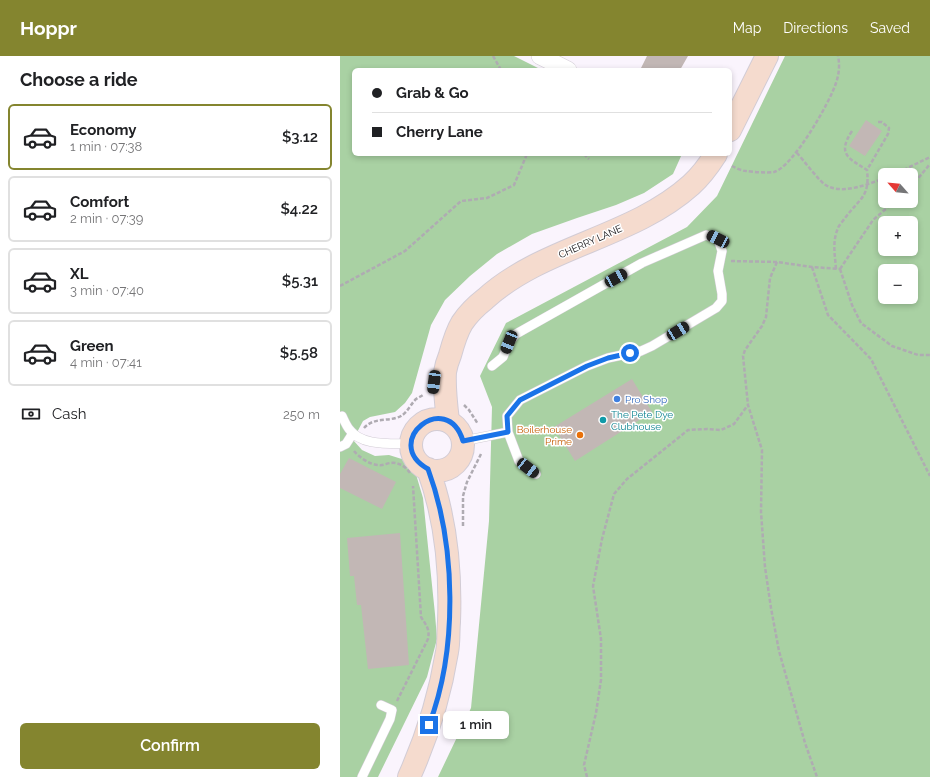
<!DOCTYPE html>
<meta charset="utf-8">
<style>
:root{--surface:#fff;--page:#f6f6f6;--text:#202124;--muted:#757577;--line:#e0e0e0;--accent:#84852f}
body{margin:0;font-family:Raleway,sans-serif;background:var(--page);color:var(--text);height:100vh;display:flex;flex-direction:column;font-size:15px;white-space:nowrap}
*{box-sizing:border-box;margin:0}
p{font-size:13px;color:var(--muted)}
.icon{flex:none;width:22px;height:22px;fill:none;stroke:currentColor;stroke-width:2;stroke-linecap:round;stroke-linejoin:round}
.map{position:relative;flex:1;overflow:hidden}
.sheet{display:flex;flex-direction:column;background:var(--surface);width:340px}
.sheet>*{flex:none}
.banner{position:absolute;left:12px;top:12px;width:380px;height:88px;border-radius:6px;box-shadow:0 2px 6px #0003;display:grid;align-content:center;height:88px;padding:0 20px;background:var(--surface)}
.needle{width:26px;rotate:297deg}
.buttons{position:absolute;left:538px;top:112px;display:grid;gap:8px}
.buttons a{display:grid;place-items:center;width:40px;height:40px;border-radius:6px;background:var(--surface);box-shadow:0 2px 6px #0003;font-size:20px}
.end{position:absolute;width:18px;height:18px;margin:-9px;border:5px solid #1a73e8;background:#fff;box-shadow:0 0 0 2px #fff}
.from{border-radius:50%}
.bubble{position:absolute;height:28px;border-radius:6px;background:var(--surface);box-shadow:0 2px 6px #0003;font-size:13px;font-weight:600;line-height:28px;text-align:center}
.car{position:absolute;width:12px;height:24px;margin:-12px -6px;border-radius:5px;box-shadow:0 0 3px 1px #0007;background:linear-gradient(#222 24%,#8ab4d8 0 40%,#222 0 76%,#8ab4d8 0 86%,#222 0)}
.banner b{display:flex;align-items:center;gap:14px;height:38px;font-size:15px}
.banner b+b{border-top:1px solid var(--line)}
.banner i{width:10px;height:10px;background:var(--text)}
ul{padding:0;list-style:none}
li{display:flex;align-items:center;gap:12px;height:66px;margin:0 8px 6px;padding:0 12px;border:2px solid var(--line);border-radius:6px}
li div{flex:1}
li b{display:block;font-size:15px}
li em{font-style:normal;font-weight:600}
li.current{border-color:var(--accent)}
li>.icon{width:36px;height:36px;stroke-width:1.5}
h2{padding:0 20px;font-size:18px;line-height:48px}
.pay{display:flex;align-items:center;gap:10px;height:44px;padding:0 20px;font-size:15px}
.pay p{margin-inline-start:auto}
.action{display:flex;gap:8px;margin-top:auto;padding:8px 20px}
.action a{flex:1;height:46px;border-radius:6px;background:var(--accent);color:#fff;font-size:16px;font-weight:600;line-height:46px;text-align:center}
header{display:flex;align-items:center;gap:24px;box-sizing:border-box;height:56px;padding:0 20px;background:var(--accent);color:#fff}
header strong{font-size:19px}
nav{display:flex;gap:22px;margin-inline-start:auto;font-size:14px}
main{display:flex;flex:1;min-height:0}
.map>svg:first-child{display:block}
.green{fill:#a9d1a3;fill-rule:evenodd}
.building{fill:#c2b7b5}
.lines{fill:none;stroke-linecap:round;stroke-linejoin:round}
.lane-casing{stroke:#d2ccd5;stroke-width:10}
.street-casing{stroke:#d2ccd5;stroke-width:18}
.secondary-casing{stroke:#d2ccd5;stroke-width:24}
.path{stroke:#afabb2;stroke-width:2.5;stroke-dasharray:4 2;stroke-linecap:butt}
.lane{stroke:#fff;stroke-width:9}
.street{stroke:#fff;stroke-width:17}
.secondary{stroke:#f5dbce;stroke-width:22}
.route{stroke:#1a73e8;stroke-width:5}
.shop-dot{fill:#3f7fe0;stroke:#fff;stroke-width:1.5}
.culture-dot{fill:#0f9aa8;stroke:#fff;stroke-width:1.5}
.food-dot{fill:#e8710a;stroke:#fff;stroke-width:1.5}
.labels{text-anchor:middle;stroke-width:3;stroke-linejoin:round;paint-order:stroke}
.street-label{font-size:10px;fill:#141215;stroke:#fff}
.shop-label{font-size:10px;fill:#366cbe;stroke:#fff;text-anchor:start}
.culture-label{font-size:10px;fill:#0d838f;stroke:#fff;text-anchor:start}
.food-label{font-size:10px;fill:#c56008;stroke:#fff;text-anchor:end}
</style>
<header>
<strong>Hoppr</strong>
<nav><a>Map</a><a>Directions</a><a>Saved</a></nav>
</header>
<main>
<section class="sheet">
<h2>Choose a ride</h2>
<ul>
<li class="current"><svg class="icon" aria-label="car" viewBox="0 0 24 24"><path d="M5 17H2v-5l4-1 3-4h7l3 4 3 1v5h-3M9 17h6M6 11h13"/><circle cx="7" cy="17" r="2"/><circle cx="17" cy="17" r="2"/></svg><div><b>Economy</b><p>1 min · 07:38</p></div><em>$3.12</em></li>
<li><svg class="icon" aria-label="car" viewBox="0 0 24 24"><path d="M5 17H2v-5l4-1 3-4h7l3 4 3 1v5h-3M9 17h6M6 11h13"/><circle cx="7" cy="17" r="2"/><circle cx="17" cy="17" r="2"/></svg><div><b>Comfort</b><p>2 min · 07:39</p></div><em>$4.22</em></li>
<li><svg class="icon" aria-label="car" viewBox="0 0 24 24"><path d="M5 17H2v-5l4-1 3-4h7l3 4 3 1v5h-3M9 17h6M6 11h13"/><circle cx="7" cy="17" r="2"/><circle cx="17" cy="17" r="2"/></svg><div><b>XL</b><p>3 min · 07:40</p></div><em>$5.31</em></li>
<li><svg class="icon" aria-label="car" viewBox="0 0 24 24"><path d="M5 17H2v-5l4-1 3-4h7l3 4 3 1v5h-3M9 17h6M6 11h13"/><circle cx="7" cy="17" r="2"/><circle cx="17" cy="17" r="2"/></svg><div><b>Green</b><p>4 min · 07:41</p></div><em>$5.58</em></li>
</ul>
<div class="pay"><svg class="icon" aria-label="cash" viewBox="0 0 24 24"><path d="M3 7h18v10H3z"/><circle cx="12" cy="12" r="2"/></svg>Cash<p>250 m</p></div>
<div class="action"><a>Confirm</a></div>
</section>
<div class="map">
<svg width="590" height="721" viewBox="0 0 590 721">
<rect width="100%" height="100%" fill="#faf4fd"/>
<path class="green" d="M0,0H174L202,14H14V98H342L333,118L304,137L276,149L237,162L192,178L157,198L130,220L105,244L91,269L72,337L65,347L55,356L30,361L23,365L13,384L22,394L35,400L49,399L65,404L75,415L83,442L95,558L97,583L87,621L38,721H0Z
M445,0H590V721H98L131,652L149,465L152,351L140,320L166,267L347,171L377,140ZM545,119H571V145H545ZM545,167H571V193H545ZM545,215H571V241H545Z"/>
<path class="building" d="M307,0H348L340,14H300Z
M526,64L542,75L525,100L509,90Z
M292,323L312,356L235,405L214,371Z
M9,402L56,426L42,453L0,432V418Z
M60,477L69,609L28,613L21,549H17L14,520H10L7,482Z"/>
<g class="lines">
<g class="lane-casing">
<path id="lane" d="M152,310L163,301L169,286L176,278L302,207L366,179L378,183L382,195L378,215L382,238V245L376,252L312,290L301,295L268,302L247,310L180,344L167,360L168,376L179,405L196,418
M2,360C4,364 6,369 9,373C22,391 52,387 71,388
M123,385L168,376
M0,391L6,388L13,377
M22,721L50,663L52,654L41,649"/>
</g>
<g class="street-casing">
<path id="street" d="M200,0L228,14"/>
</g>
<g class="secondary-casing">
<path id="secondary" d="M390,74L427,0
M71 389a26 26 0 1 1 52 0a26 26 0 1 1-52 0Z
M108,365C106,348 104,332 105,316C106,310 108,304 110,299C113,288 116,277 122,267C128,258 136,250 145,243C203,190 292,182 351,129C361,120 369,109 376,98
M69,721C87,681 100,639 107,596C109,586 108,576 109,566C111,514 106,462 88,413"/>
</g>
<path class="path" d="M153,0L161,14
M512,75C497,98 508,102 527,114L548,78L549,72L542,66H536
M457,97C464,105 477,122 484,128C501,140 528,128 545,122
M244,98L249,103
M392,110C396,112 402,115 406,115C413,116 428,117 434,116C453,111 490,46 496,27C499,18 500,9 498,0
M553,119L590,101
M571,131L590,108
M391,205L437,206L472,211L500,213
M437,206L430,222L426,261L422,270L405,294L403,300L408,349L422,394L421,456L425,511L431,552L439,595L465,687L477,721
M472,211L488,259L531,303L590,420
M496,213C495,199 492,186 498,172C499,169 503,165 505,162C520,142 530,141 527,114
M500,213L512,249L521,267L552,290L578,299H590
M500,213L533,164L555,145
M0,230L65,195L121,145L147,142L174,129L187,98
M124,349L129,354L138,368
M24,372C33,362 45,365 56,362C67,359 69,350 76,343C79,341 82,340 84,338
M14,395C19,401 30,409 39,409C43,410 47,407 51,407C59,406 66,411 70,417
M123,470V440L127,426L141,398
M57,645L88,583C90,573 86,569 81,561L73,430
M247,721L244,709L256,657L261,624V583L253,530L262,483L274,438L287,423L348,374L367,373L381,374L394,368L408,349"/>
<use href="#lane" class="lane"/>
<use href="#street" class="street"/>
<use href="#secondary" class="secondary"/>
</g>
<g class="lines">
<path class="route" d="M89,669C118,593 116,489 88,413C40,386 107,332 123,385L168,376L167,360L180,344L247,310L268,302L290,297"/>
</g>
<circle class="shop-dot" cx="277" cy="343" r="4"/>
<circle class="culture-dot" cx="263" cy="364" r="4"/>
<circle class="food-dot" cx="240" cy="379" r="4"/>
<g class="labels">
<g class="street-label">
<text transform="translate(250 185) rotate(-24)" y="4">CHERRY LANE</text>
</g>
<g class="shop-label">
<text x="285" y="347">Pro Shop</text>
</g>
<g class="culture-label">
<text x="271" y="362">The Pete Dye<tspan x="271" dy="12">Clubhouse</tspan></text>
</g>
<g class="food-label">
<text x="232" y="377">Boilerhouse<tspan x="232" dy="12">Prime</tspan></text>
</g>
</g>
</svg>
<div class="buttons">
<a><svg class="needle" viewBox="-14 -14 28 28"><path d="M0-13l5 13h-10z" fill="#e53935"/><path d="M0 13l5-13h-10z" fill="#757577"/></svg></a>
<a>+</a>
<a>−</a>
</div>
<i class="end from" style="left:290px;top:297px"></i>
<i class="end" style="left:89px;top:669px"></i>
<div class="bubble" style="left:103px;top:655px;width:66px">1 min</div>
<i class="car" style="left:378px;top:183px;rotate:297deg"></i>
<i class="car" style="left:276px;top:222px;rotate:61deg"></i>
<i class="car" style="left:338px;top:275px;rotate:59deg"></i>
<i class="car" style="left:169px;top:286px;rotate:202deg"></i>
<i class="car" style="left:94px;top:326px;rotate:187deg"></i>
<i class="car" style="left:188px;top:412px;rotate:128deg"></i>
<div class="banner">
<b><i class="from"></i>Grab &amp; Go</b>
<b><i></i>Cherry Lane</b>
</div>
</div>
</main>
